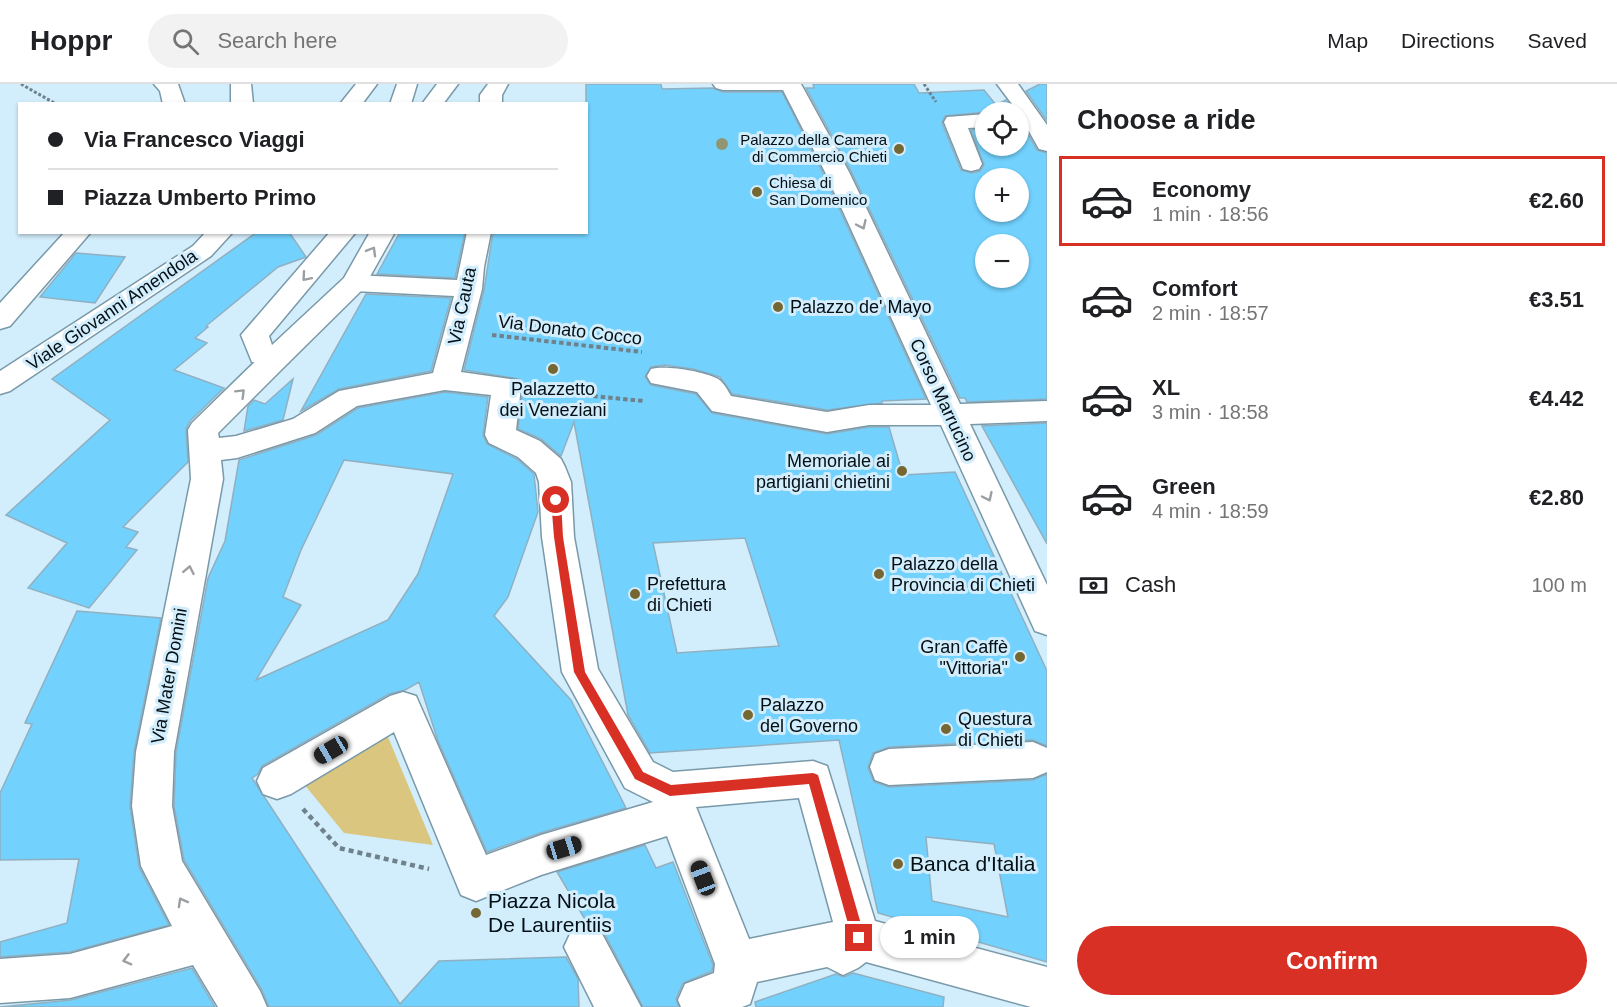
<!DOCTYPE html>
<meta charset="utf-8">
<style>
:root{--surface:#fff;--page:#f2f2f2;--text:#202124;--muted:#757577;--line:#e0e0e0;--accent:#d93025}
body{margin:0;font-family:Helvetica,sans-serif;background:var(--page);color:var(--text);height:100vh;display:flex;flex-direction:column;font-size:22px;white-space:nowrap}
*{box-sizing:border-box;margin:0}
p{font-size:20px;color:var(--muted)}
.icon{flex:none;width:33px;height:33px;fill:none;stroke:currentColor;stroke-width:2;stroke-linecap:round;stroke-linejoin:round}
.map{position:relative;flex:1;overflow:hidden}
.drawer{display:flex;flex-direction:column;background:var(--surface);width:570px}
.drawer>*{flex:none}
.banner{position:absolute;left:18px;top:18px;width:570px;height:132px;border-radius:0px;box-shadow:0 2px 4px #0004;display:grid;align-content:center;height:132px;padding:0 30px;background:var(--surface)}
.fabs{position:absolute;left:975px;top:18px;display:grid;gap:12px}
.fabs a{display:grid;place-items:center;width:54px;height:54px;border-radius:50%;background:var(--surface);box-shadow:0 2px 4px #0004;font-size:30px}
.end{position:absolute;width:27px;height:27px;margin:-14px;border:8px solid #d93025;background:#fff;box-shadow:0 0 0 3px #fff}
.from{border-radius:50%}
.bubble{position:absolute;height:42px;border-radius:21px;background:var(--surface);box-shadow:0 2px 4px #0004;font-size:20px;font-weight:700;line-height:42px;text-align:center}
.car{position:absolute;width:18px;height:36px;margin:-18px -9px;border-radius:8px;box-shadow:0 0 4px 2px #0007;background:linear-gradient(#222 24%,#8ab4d8 0 40%,#222 0 76%,#8ab4d8 0 86%,#222 0)}
.banner b{display:flex;align-items:center;gap:21px;height:57px;font-size:22px}
.banner b+b{border-top:2px solid var(--line)}
.banner i{width:15px;height:15px;background:var(--text)}
ul{padding:0;list-style:none}
li{display:flex;align-items:center;gap:18px;height:90px;margin:0 12px 9px;padding:0 18px;border:3px solid transparent;border-radius:0px}
li div{flex:1}
li b{display:block;font-size:22px}
li em{font-style:normal;font-weight:700}
li.on{border-color:var(--accent)}
li>.icon{width:54px;height:54px;stroke-width:1.5}
h2{padding:0 30px;font-size:27px;line-height:72px}
.pay{display:flex;align-items:center;gap:15px;height:66px;padding:0 30px;font-size:22px}
.pay p{margin-inline-start:auto}
.button{display:flex;gap:12px;margin-top:auto;padding:12px 30px}
.button a{flex:1;height:69px;border-radius:36px;background:var(--accent);color:#fff;font-size:24px;font-weight:700;line-height:69px;text-align:center}
header{display:flex;align-items:center;gap:36px;box-sizing:border-box;height:84px;padding:0 30px;background:var(--surface);border-bottom:2px solid var(--line)}
header strong{font-size:28px}
nav{display:flex;gap:33px;margin-inline-start:auto;font-size:21px}
.search{width:420px;height:54px;background:var(--page);display:flex;align-items:center;gap:15px;box-sizing:border-box;padding:0 21px;border-radius:33px;color:var(--muted);font-size:22px}
main{display:flex;flex:1;min-height:0}
.map>svg:first-child{display:block}
.green{fill:#dac67e}
.building{fill:#72d1fd;stroke:#90b0c1;stroke-width:1.5;fill-rule:evenodd}
.lines{fill:none;stroke-linecap:round;stroke-linejoin:round}
.street-casing{stroke:#7999a9;stroke-width:3}
.secondary-casing{stroke:#7999a9;stroke-width:3}
.primary-casing{stroke:#7999a9;stroke-width:3}
.path-far2{stroke:#6f828c;stroke-width:3;stroke-dasharray:3 2;stroke-linecap:butt}
.path-far1{stroke:#6f828c;stroke-width:4;stroke-dasharray:4.5 3;stroke-linecap:butt}
.path{stroke:#6f828c;stroke-width:4.5;stroke-dasharray:5 4;stroke-linecap:butt}
.street{fill:#fff;fill-rule:evenodd}
.secondary{fill:#fff;fill-rule:evenodd}
.primary{fill:#fff;fill-rule:evenodd}
.tree{fill:#929574}
.oneway{stroke:#9b9fa1}
.route{fill:#d93025}
.poi-dot{fill:#756734;stroke:#d2edfb;stroke-width:2}
.labels{text-anchor:middle;stroke-width:6;stroke-linejoin:round;paint-order:stroke}
.far-poi-label{font-size:15px;fill:#040f15;stroke:#d2edfb;text-anchor:end}
.street-label{font-size:18px;fill:#040f15;stroke:#d2edfb}
.poi-label{font-size:18px;fill:#040f15;stroke:#d2edfb;text-anchor:start}
.near-poi-label{font-size:21px;fill:#040f15;stroke:#d2edfb;text-anchor:start}
</style>
<header>
<strong>Hoppr</strong>
<div class="search"><svg class="icon" aria-label="search" viewBox="0 0 24 24"><circle cx="10" cy="10" r="6"/><path d="M15 15l6 6"/></svg>Search here</div>
<nav><a>Map</a><a>Directions</a><a>Saved</a></nav>
</header>
<main>
<div class="map">
<svg width="1047" height="923" viewBox="0 0 1047 923">
<rect width="100%" height="100%" fill="#d2edfb"/>
<path class="green" d="M388,653L433,761L344,749L299,694Z"/>
<path class="building" d="M586,0H661L662,5L713,4L723,8H782L823,89L926,315L882,317V319L827,326L732,310L720,293L693,285L665,281L651,283L645,293L651,301L696,310L712,329L827,350L869,343H889L903,391L955,388L1047,587V662L1033,656L889,663L873,669L868,684L874,698L889,703L1033,696L1047,690V878L878,829L839,656L650,669L628,631L574,338L561,372L541,355L518,345L523,303L519,295L464,286L484,206L493,148H586ZM745,454L779,562L677,569L653,459ZM926,753L994,760L1008,833L932,817Z
M813,0H914L919,9L984,6L996,21L1006,16L1016,28H986L945,32L942,39L961,86L972,89L980,87L984,81L971,46L986,45V62H1018V33L1037,66L1047,69V315L967,318L965,314H960L851,87L806,4H814ZM986,94H1018V128H986ZM986,160H1018V194H986Z
M1040,0H1047V37L1026,7Z
M257,148H289L306,173L278,183L206,242L208,243L195,254L207,259L174,286L224,304L190,337L186,345L188,378L123,443L138,448L126,463L137,466L89,524L28,504L67,459L6,431L110,336L52,295Z
M400,148H465L455,194L377,190Z
M76,169L125,173L95,219L40,213Z
M366,210L451,214L431,287L339,305L301,327Z
M293,295L283,336L244,347L248,322L254,316L265,320Z
M445,308L488,313L483,351L487,360L517,375L534,390L538,428L508,513L494,532L571,616L626,724L540,749L487,768L438,657L419,598L405,606L389,610L262,682L258,690L252,694L400,920L439,877L566,873L578,895L579,923H269L262,906L184,776L174,722L176,668L208,494L225,457L239,376L316,351L358,324ZM344,376L453,390L418,490L388,536L256,596L301,521L283,513L301,466Z
M1047,339V460L982,342Z
M77,527L161,534L134,668L130,722L139,783L169,841L70,868L0,873V858L67,839L79,775L0,776V709L32,640L25,639Z
M645,761L656,784L673,778L713,881L712,887L683,899L676,915L679,923H643L603,847L587,839L557,788Z
M192,884L215,923H0L71,916Z
M853,889L944,913L943,923H756L755,918L836,890L844,893Z"/>
<g class="lines">
<g class="street-casing">
<path id="street" d="M231,0H251L253,20H231Z
M488,0H508L502,11V20H480V11Z
M713,0H801L849,88L960,320L1047,317V337L970,340L1047,501V551L1035,547L941,341H869L827,348L712,327L697,308L651,299L647,292L651,285C665,281 702,287 716,294C723,297 727,305 731,312L827,328L869,321H931L825,88L783,6H723L716,4Z
M997,0H1018L1047,41V67L1039,65L1018,28Z
M986,30V43L968,44L982,80L979,85L971,87L963,85L944,38L947,33Z
M467,148H491L484,183L482,205L461,288L517,296L521,303L516,346L540,357L561,375L565,383L571,398L574,453L598,585L653,678L673,688L813,677L827,682L875,837L1047,883V923H1031L866,878L858,884L843,891L827,883L757,898L750,920L742,923H681L678,916L685,900L714,889L715,880L667,752L541,791L476,817L461,811L394,648L291,710L277,715L263,710L257,697L263,684L390,612L403,608L416,612L486,771L541,751L653,718L625,704L562,588L542,453L539,398L536,389L518,373L489,359L485,351L491,311L445,306L357,322L315,349L237,374L221,376L223,395L174,668L172,722L182,777L260,907L267,923H218L193,881L70,914L0,919V875L70,870L172,842L141,782L132,722L136,668L191,395L188,346L192,339L268,265L278,263L288,265L292,272L288,279L218,349L219,354L236,352L293,335L339,307L433,289L454,212L354,207L345,205L341,199L345,193L354,191L457,196ZM799,714L833,838L749,855L696,723Z
M1033,658L1047,664V688L1033,694L889,701L875,696L870,683L875,670L889,665Z
M586,841L601,848L641,923H594L564,863L571,848Z"/>
</g>
<g class="secondary-casing">
<path id="secondary" d="M356,0H377L362,20H340Z
M397,0H417L411,20H390Z
M437,0H458L443,20H422Z
M206,148H233L211,172L10,307L0,310V287L193,162Z
M330,148H356L269,252L272,261L344,194L370,148H395L363,205L288,279L278,281L252,278L241,251Z"/>
</g>
<g class="primary-casing">
<path id="primary" d="M154,0H178L185,20H163L160,7Z
M65,148H91L10,242L0,245V219Z"/>
</g>
<path class="path-far2" d="M21,0L56,20
M924,0L936,18"/>
<path class="path-far1" d="M492,251L642,268
M541,307L644,317"/>
<path class="path" d="M303,725L339,764L429,785"/>
<use href="#street" class="street"/>
<use href="#secondary" class="secondary"/>
<use href="#primary" class="primary"/>
</g>
<circle class="tree" cx="722" cy="60" r="6"/>
<defs><path id="oneway-chevron" d="M-2-3.5L2.5 0L-2 3.5" fill="none" stroke-width="1.6" stroke-linecap="round" stroke-linejoin="round" transform="scale(1.5)"/></defs>
<g class="oneway">
<use href="#oneway-chevron" transform="translate(862 141) rotate(65)"/>
<use href="#oneway-chevron" transform="translate(372 167) rotate(-60)"/>
<use href="#oneway-chevron" transform="translate(306 193) rotate(131)"/>
<use href="#oneway-chevron" transform="translate(241 309) rotate(-45)"/>
<use href="#oneway-chevron" transform="translate(988 413) rotate(65)"/>
<use href="#oneway-chevron" transform="translate(189 486) rotate(-79)"/>
<use href="#oneway-chevron" transform="translate(182 818) rotate(-119)"/>
<use href="#oneway-chevron" transform="translate(127 876) rotate(165)"/>
</g>
<path class="route" d="M556,413L561,416L563,453L585,588L643,688L671,701L813,689L818,691L865,854L863,858L859,860L854,858L852,854L809,700L670,712L635,695L574,588L554,453L551,416Z"/>
<g class="poi-dot">
<circle cx="899" cy="65" r="6"/>
<circle cx="757" cy="108" r="6"/>
<circle cx="778" cy="223" r="6"/>
<circle cx="553" cy="285" r="6"/>
<circle cx="902" cy="387" r="6"/>
<circle cx="879" cy="490" r="6"/>
<circle cx="635" cy="510" r="6"/>
<circle cx="1020" cy="573" r="6"/>
<circle cx="748" cy="631" r="6"/>
<circle cx="946" cy="645" r="6"/>
<circle cx="898" cy="780" r="6"/>
<circle cx="476" cy="829" r="6"/>
</g>
<g class="labels">
<g class="far-poi-label">
<text x="887" y="61">Palazzo della Camera<tspan x="887" dy="17">di Commercio Chieti</tspan></text>
<text x="769" y="104" text-anchor="start">Chiesa di<tspan x="769" dy="17">San Domenico</tspan></text>
</g>
<g class="street-label">
<text transform="translate(462 222) rotate(-78)" y="6">Via Cauta</text>
<text transform="translate(112 226) rotate(-34)" y="6">Viale Giovanni Amendola</text>
<text transform="translate(570 246) rotate(7)" y="6">Via Donato Cocco</text>
<text transform="translate(943 316) rotate(65)" y="6">Corso Marrucino</text>
<text transform="translate(169 592) rotate(-80)" y="6">Via Mater Domini</text>
</g>
<g class="poi-label">
<text x="790" y="229">Palazzo de' Mayo</text>
<text x="553" y="311" text-anchor="middle">Palazzetto<tspan x="553" dy="21">dei Veneziani</tspan></text>
<text x="890" y="383" text-anchor="end">Memoriale ai<tspan x="890" dy="21">partigiani chietini</tspan></text>
<text x="891" y="486">Palazzo della<tspan x="891" dy="21">Provincia di Chieti</tspan></text>
<text x="647" y="506">Prefettura<tspan x="647" dy="21">di Chieti</tspan></text>
<text x="1008" y="569" text-anchor="end">Gran Caffè<tspan x="1008" dy="21">"Vittoria"</tspan></text>
<text x="760" y="627">Palazzo<tspan x="760" dy="21">del Governo</tspan></text>
<text x="958" y="641">Questura<tspan x="958" dy="21">di Chieti</tspan></text>
</g>
<g class="near-poi-label">
<text x="910" y="787">Banca d'Italia</text>
<text x="488" y="824">Piazza Nicola<tspan x="488" dy="24">De Laurentiis</tspan></text>
</g>
</g>
</svg>
<div class="fabs">
<a><svg class="icon" aria-label="locate" viewBox="0 0 24 24"><circle cx="12" cy="12" r="6"/><path d="M12 2v4M12 18v4M2 12h4M18 12h4"/></svg></a>
<a>+</a>
<a>−</a>
</div>
<i class="end from" style="left:556px;top:416px"></i>
<i class="end" style="left:859px;top:854px"></i>
<div class="bubble" style="left:880px;top:832px;width:99px">1 min</div>
<i class="car" style="left:331px;top:666px;rotate:240deg"></i>
<i class="car" style="left:564px;top:764px;rotate:73deg"></i>
<i class="car" style="left:703px;top:794px;rotate:339deg"></i>
<div class="banner">
<b><i class="from"></i>Via Francesco Viaggi</b>
<b><i></i>Piazza Umberto Primo</b>
</div>
</div>
<section class="drawer">
<h2>Choose a ride</h2>
<ul>
<li class="on"><svg class="icon" aria-label="car" viewBox="0 0 24 24"><path d="M5 17H2v-5l4-1 3-4h7l3 4 3 1v5h-3M9 17h6M6 11h13"/><circle cx="7" cy="17" r="2"/><circle cx="17" cy="17" r="2"/></svg><div><b>Economy</b><p>1 min · 18:56</p></div><em>€2.60</em></li>
<li><svg class="icon" aria-label="car" viewBox="0 0 24 24"><path d="M5 17H2v-5l4-1 3-4h7l3 4 3 1v5h-3M9 17h6M6 11h13"/><circle cx="7" cy="17" r="2"/><circle cx="17" cy="17" r="2"/></svg><div><b>Comfort</b><p>2 min · 18:57</p></div><em>€3.51</em></li>
<li><svg class="icon" aria-label="car" viewBox="0 0 24 24"><path d="M5 17H2v-5l4-1 3-4h7l3 4 3 1v5h-3M9 17h6M6 11h13"/><circle cx="7" cy="17" r="2"/><circle cx="17" cy="17" r="2"/></svg><div><b>XL</b><p>3 min · 18:58</p></div><em>€4.42</em></li>
<li><svg class="icon" aria-label="car" viewBox="0 0 24 24"><path d="M5 17H2v-5l4-1 3-4h7l3 4 3 1v5h-3M9 17h6M6 11h13"/><circle cx="7" cy="17" r="2"/><circle cx="17" cy="17" r="2"/></svg><div><b>Green</b><p>4 min · 18:59</p></div><em>€2.80</em></li>
</ul>
<div class="pay"><svg class="icon" aria-label="cash" viewBox="0 0 24 24"><path d="M3 7h18v10H3z"/><circle cx="12" cy="12" r="2"/></svg>Cash<p>100 m</p></div>
<div class="button"><a>Confirm</a></div>
</section>
</main>
